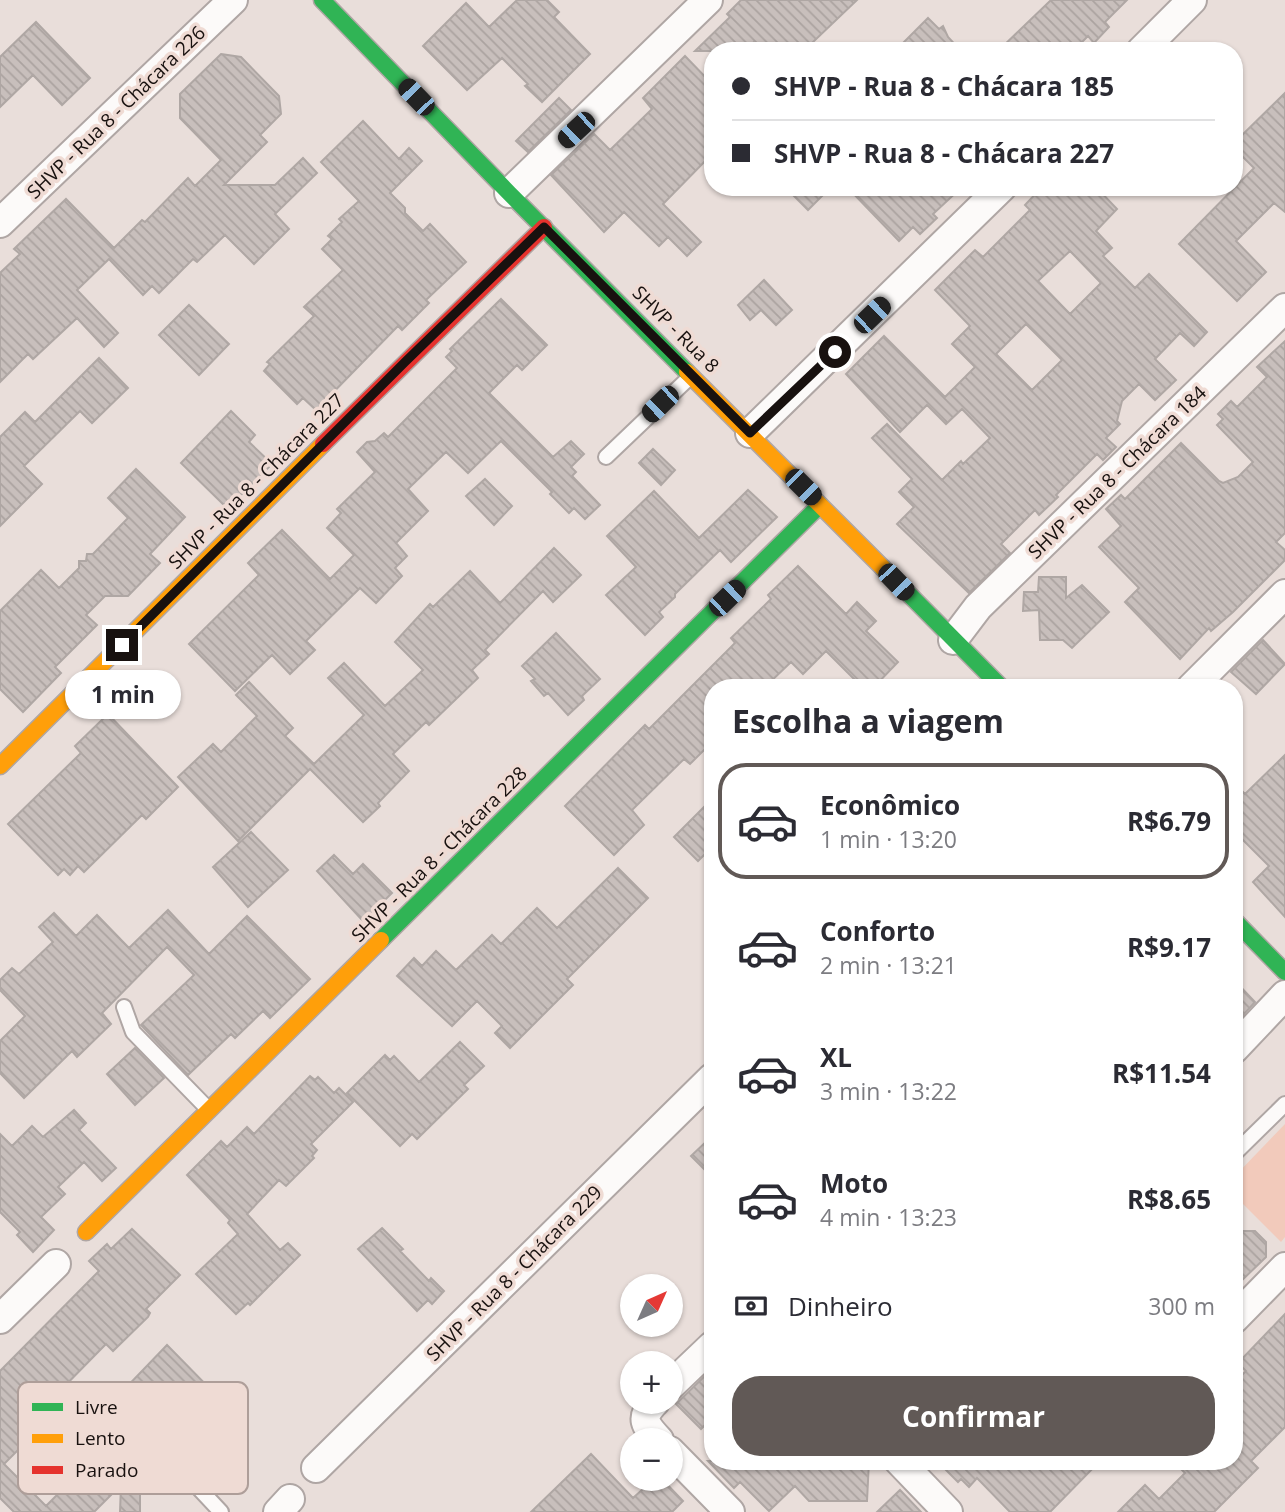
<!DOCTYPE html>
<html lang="pt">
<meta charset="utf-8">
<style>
:root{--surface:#fff;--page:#f2f2f3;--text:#2b2b33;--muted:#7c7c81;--line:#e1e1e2;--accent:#615956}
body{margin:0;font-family:"Open Sans",sans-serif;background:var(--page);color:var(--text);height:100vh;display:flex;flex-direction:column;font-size:26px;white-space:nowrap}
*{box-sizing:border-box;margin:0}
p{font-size:23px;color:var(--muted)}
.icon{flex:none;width:38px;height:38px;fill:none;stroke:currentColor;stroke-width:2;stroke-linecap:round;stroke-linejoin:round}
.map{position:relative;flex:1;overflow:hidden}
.panel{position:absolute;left:704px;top:679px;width:539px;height:791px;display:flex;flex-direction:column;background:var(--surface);border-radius:28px;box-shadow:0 2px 5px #0004}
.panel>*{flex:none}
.guide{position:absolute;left:704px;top:42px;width:539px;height:154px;border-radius:28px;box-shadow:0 2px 5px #0004;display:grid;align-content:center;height:154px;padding:0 28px;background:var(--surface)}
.needle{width:46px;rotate:45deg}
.tools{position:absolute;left:620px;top:1274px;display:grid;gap:14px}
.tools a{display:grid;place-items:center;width:63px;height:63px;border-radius:50%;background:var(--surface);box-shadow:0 2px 5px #0004;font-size:35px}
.end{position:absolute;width:32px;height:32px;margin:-16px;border:9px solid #18110f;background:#fff;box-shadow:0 0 0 4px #fff}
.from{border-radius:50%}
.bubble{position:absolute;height:49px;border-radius:24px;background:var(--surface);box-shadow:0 2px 5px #0004;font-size:23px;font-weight:700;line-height:49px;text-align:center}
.car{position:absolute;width:21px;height:42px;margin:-21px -10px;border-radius:9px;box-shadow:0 0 5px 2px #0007;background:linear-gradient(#222 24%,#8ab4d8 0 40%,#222 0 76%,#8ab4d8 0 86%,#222 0)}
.guide b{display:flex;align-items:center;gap:24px;height:66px;font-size:26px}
.guide b+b{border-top:2px solid var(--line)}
.guide i{width:18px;height:18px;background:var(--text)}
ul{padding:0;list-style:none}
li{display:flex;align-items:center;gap:21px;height:116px;margin:0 14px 10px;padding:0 14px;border:4px solid transparent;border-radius:28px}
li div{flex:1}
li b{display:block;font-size:26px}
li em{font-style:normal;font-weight:700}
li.active{border-color:var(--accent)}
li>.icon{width:63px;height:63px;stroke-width:1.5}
h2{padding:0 28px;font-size:32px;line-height:84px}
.pay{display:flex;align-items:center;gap:18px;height:77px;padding:0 28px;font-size:26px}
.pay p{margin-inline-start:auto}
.cta{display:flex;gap:14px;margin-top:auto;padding:14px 28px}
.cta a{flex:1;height:80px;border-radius:28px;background:var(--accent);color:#fff;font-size:28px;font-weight:700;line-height:80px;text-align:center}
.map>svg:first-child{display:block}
.park{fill:#f2cabb}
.building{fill:url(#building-back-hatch);stroke:#afa7a4;stroke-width:2;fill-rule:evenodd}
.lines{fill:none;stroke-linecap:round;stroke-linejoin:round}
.lane-casing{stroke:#afa6a4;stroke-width:18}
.street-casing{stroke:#afa6a4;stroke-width:32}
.fast-casing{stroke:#afa6a4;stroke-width:19}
.slow-casing{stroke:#afa6a4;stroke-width:19}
.jam-casing{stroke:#afa6a4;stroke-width:19}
.lane{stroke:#fcfaf9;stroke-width:14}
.street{stroke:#fcfaf9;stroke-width:28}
.fast{stroke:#30b455;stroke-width:16}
.slow{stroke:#ff9f0a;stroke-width:16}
.jam{stroke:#e5322d;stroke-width:16}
.route{stroke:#18110f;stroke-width:9}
.labels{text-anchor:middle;stroke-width:7;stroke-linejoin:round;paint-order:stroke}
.street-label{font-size:19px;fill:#18110f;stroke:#efdbd4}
.key{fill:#efdbd4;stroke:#ae9e99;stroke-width:2}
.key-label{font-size:19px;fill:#18110f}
</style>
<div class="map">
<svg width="1285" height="1512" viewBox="0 0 1285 1512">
<defs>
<pattern id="building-back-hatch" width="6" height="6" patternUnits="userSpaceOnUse" patternTransform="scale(1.75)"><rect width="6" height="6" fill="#c8bfbc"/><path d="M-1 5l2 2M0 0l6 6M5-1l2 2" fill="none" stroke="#aba3a0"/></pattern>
</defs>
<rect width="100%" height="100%" fill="#e9deda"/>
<path class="park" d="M1285,1124V1237L1281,1242L1234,1195V1177Z"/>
<path class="building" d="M517,0H547L559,12L554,17L590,54L542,102L525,86L528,84L502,58L467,90L423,46L466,3L489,27Z
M741,0H857L813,42L822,51H763L754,42L745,51H695L730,17L727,14Z
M1051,0H1127L1105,22L1109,27L1094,43L1088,36L1073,51H998Z
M928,18L939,29L943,26L948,37L961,51H895Z
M36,22L90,78L62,105L33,75L0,107V57Z
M221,54L241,57L279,96L281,114L260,135L267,142L224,185H275L303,158L317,173L275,214L289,229L254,264L225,235L197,262L193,259L159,293L152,286L143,295L109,259L77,290L118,333L104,347L77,318L33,359L28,354L0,382V273L20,254L14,249L66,199L114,248L142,220L145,222L188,178L195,186L221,160L180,118V94Z
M685,56L712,84V154L663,204L701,242L687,256L668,237L659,246L624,212L604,232L551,175L594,134L610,150L652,109L643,98Z
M1285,93V212L1274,203L1236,241L1266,272L1237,301L1179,244L1254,168L1234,148V143Z
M559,98L571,110L528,152L516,141Z
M363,121L399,159L409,148L422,161L390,193L405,208V213L423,231L430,224L466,262L426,300L429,303L402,330L398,326L316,410L303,398L297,404L264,371L270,364L267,362L314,316L304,307L343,270L322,249L332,239L328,236L342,222L339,219L359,201L321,162Z
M785,187H831L808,210Z
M847,187H962L933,214L937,218L920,234L913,227L899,241Z
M1042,187H1096L1117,209L1096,231L1112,248L1103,256L1135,288L1149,274L1207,332L1194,346L1180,333L1155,359L1176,380L1155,400L1139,384L1122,401L1117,421L1120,424L1106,438L1116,447L1103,460L1097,454L1056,495L1058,497L1039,515L1035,510L1001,544L1010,553L969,593L897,524L914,507L899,492L912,479L872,438L887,424L942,480L961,461L963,464L990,438L962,409L946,424L927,405L900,432L846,374L884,336L945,397L975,367L952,344L970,326L935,290L975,250L983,257L1030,210L1025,205ZM1070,251L1101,283L1070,314L1038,281ZM1026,324L1062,360L1032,390L996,354Z
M764,280L792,310L776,325L761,310L750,320L738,305Z
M501,299L547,345L522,370L517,365L489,393L553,457L571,441L584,454L571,467L576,472L572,476L600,505L585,519L574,508L569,513L550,494L552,492L501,441L468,473L446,452L408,489L428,511L396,543L407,556L395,568L402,576L376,603L360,588L306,641L315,650L290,674L272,655L235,691L189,644L259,575L248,563L282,530L330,579L354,555L327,528L341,513L337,509L375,472L357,452L367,442L375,441L384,433L388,437L457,368L446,357L452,351L450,349Z
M189,305L229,344L199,375L159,335Z
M1285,341V533L1276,542L1285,550V560L1233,612L1211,631L1209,628L1180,659L1125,602L1139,588L1099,547L1121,526L1106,509L1121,495L1125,499L1181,443L1219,481L1223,483L1238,477L1253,462L1217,425L1223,419L1218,414L1231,401L1237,407L1267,377L1257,367Z
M99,358L128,388L92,423L80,411L24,466L42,484L0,526V437L25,412L35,422Z
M231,411L255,435L249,442L272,464L232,504L228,501L224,505L181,463Z
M653,449L675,470L661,485L639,463Z
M136,469L185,517L150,554L160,563L128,596H105L86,615L97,625L55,667L61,673L23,712L0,689V611L41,570L59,588L79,568V561H86L87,554H93L128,518L108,498Z
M485,479L512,506L494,525L466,496Z
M748,490L777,517L731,562L720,550L675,594V597L659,612L663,617L645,635L606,595L636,567L607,536L654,491L699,538Z
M554,548L581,575L553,602L543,591L485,650L489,654L472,670L478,678L429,725L426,722L393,754L409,771L378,803L380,806L363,822L310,769L238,841L178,777L213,744L221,752L257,716L236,695L249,682L293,728L285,736L314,764L364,715L328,678L344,663L385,706L423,670L395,642L430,604L433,607L470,571L500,603Z
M798,566L846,614L857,602L876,621L866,631L898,662L873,688H863L826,651L803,674L791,662L764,688H712V742L690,764L684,759L632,810L644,825L614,855L565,806L645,725L649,729L735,643L731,638L771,599L768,595Z
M1039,577H1066V598L1082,585L1109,612L1072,648L1063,640H1040L1039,610L1023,611L1024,592H1038Z
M556,633L600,679L582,696L584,700L568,715L548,693L544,696L531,681L535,679L522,666Z
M1263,640L1285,664L1256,694L1231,672Z
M108,714L178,787L146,819L142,815L84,872L78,866L70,875L64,869L58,875L8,824L81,753L75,746Z
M1285,755V917L1253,882L1269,866L1234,831V783L1245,794Z
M712,799V847L698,861L674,837Z
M251,832L288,870L248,907L213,867Z
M334,855L353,874L363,864L392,893L363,921L317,871Z
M618,868L648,898L567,979L573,985L510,1048L495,1033L502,1026L477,1001L452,1026L397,976L414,958L422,966L436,951L456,970L492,935L501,944L537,908L557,928Z
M168,910L209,954L247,916L310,979L270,1018L263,1011L235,1038L231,1034L188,1075L141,1025L194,975L167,947L102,1013L111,1024L77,1057L72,1051L24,1098L0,1073V1041L25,1016L0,990V980L12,968L19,974L53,942L39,927L54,913L76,936L97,915L129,948Z
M1234,980L1255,1002L1234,1025Z
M460,1042L484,1066L464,1085L468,1089L417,1139L412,1134L400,1146L347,1093L385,1055L390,1060L394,1056L419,1082Z
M135,1048L164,1078L135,1105L107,1074Z
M310,1076L315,1080L318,1077L334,1093L339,1088L353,1102L311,1144L317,1150L312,1156L314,1158L286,1186L279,1180L247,1214L280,1250L288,1243L300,1255L250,1305L248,1303L236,1314L196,1274L238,1234L228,1223L230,1220L187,1175L221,1141L227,1147L247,1127L254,1134Z
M74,1110L86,1123L79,1130L116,1168L102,1181L84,1162L58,1187L65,1194L41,1217L54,1230L33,1252L17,1235L20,1232L0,1212V1134L12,1146L32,1126L43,1137Z
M712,1136V1177L691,1156Z
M382,1228L403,1249L400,1251L429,1281L431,1278L444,1291L432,1304L428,1300L417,1311L358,1249Z
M132,1229L180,1275L146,1309L150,1313L148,1317L113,1351L106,1344L47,1404L52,1408L22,1440L25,1443L4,1464L46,1506L63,1489L65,1491L90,1466L74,1449L121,1403L116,1398L167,1345L221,1400L207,1414L215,1421L204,1437L197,1443L195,1441L179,1457L172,1459L169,1467L140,1494V1512H120L121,1485L94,1512H14L0,1498V1371L99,1271L89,1261L107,1244L111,1249Z
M1241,1231H1255L1266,1242V1257L1234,1288V1238Z
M1285,1314V1427L1251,1461L1258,1468L1214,1512H1118L1145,1485L1159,1499L1185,1473L1173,1461H1234V1383L1246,1371L1238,1363Z
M712,1369V1418L701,1429L676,1404Z
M591,1454L633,1498L654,1479H662L683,1501L672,1512H531Z
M708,1461H869L867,1501H809L795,1486L769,1511L740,1482L734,1488Z
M937,1461H1100L1050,1512H1010L977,1478L969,1487L961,1479L958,1482Z
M900,1490L921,1512H877Z"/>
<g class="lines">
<g class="lane-casing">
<path id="lane" d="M606,457L691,376
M124,1007L133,1032L209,1110
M1234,1154L1285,1104
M178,1466L221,1512"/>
</g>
<g class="street-casing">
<path id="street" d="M1141,51L1192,0
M509,193L708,0
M0,223L233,0
M750,433L1002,187
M953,640L978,607L1285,308
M1191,688L1285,594
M1234,1049L1285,995
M0,1319L56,1264
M1234,1319L1285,1267
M670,1386L712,1346
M655,1402C639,1418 645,1425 659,1440
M670,1451L730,1512
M899,1461L948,1512
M316,1468L712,1078
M278,1512L290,1499"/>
</g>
<g class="fast-casing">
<path id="fast" d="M322,0L509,193L687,372
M883,568L1002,688
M1234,920L1285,972
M381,940L820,505"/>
</g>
<g class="slow-casing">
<path id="slow" d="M687,372L883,568
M0,766L323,444
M86,1232L381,940"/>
</g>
<g class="jam-casing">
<path id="jam" d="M323,444L544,227"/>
</g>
<use href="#lane" class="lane"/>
<use href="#street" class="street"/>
<use href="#fast" class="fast"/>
<use href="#slow" class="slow"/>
<use href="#jam" class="jam"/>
</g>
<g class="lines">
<path class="route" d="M122,645L405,362L544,227L750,433L835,352"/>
</g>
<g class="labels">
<g class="street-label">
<text transform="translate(116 112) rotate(-44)" y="7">SHVP - Rua 8 - Chácara 226</text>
<text transform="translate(676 329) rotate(45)" y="7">SHVP - Rua 8</text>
<text transform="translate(1117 472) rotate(-44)" y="7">SHVP - Rua 8 - Chácara 184</text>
<text transform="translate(256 481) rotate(-45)" y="7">SHVP - Rua 8 - Chácara 227</text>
<text transform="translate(439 854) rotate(-45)" y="7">SHVP - Rua 8 - Chácara 228</text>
<text transform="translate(514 1273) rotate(-45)" y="7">SHVP - Rua 8 - Chácara 229</text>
</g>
</g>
<rect x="18" y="1382" width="230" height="112" rx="10" class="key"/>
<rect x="32" y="1403" width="31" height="8" fill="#30b455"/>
<rect x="32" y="1434" width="31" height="9" fill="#ff9f0a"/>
<rect x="32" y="1466" width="31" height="8" fill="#e5322d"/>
<g class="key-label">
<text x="75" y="1414">Livre</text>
<text x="75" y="1445">Lento</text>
<text x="75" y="1477">Parado</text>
</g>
</svg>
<div class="tools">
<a><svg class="needle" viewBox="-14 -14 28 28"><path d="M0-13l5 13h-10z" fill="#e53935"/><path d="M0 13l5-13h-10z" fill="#7c7c81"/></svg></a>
<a>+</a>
<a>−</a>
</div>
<i class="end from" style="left:835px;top:352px"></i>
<i class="end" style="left:122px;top:645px"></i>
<div class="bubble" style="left:65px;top:670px;width:116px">1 min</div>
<i class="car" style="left:416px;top:97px;rotate:316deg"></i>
<i class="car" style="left:576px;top:130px;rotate:227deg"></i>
<i class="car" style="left:872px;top:315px;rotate:46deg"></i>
<i class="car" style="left:660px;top:404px;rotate:226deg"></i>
<i class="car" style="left:803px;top:487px;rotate:135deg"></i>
<i class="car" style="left:896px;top:582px;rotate:136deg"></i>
<i class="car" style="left:727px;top:598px;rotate:46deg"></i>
<div class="guide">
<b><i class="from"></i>SHVP - Rua 8 - Chácara 185</b>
<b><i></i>SHVP - Rua 8 - Chácara 227</b>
</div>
<section class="panel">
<h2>Escolha a viagem</h2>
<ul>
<li class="active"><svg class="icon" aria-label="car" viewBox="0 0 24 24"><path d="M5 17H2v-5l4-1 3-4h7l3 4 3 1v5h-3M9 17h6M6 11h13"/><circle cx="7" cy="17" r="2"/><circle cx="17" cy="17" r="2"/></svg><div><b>Econômico</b><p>1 min · 13:20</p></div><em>R$6.79</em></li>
<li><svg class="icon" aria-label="car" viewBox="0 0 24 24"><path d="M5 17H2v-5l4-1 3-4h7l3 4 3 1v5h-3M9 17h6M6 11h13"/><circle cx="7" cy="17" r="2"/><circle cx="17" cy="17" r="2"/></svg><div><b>Conforto</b><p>2 min · 13:21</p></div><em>R$9.17</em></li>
<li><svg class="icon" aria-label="car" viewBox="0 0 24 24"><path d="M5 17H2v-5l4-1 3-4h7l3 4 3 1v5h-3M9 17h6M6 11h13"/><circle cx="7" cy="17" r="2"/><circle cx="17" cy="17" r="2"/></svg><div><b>XL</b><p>3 min · 13:22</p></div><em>R$11.54</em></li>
<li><svg class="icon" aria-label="car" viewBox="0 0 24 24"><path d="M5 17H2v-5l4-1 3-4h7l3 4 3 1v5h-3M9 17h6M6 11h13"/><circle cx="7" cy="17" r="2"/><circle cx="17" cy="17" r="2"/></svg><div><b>Moto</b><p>4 min · 13:23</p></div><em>R$8.65</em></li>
</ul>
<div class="pay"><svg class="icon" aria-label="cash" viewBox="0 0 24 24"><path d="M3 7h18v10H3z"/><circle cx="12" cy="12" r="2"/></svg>Dinheiro<p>300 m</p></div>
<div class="cta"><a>Confirmar</a></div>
</section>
</div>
